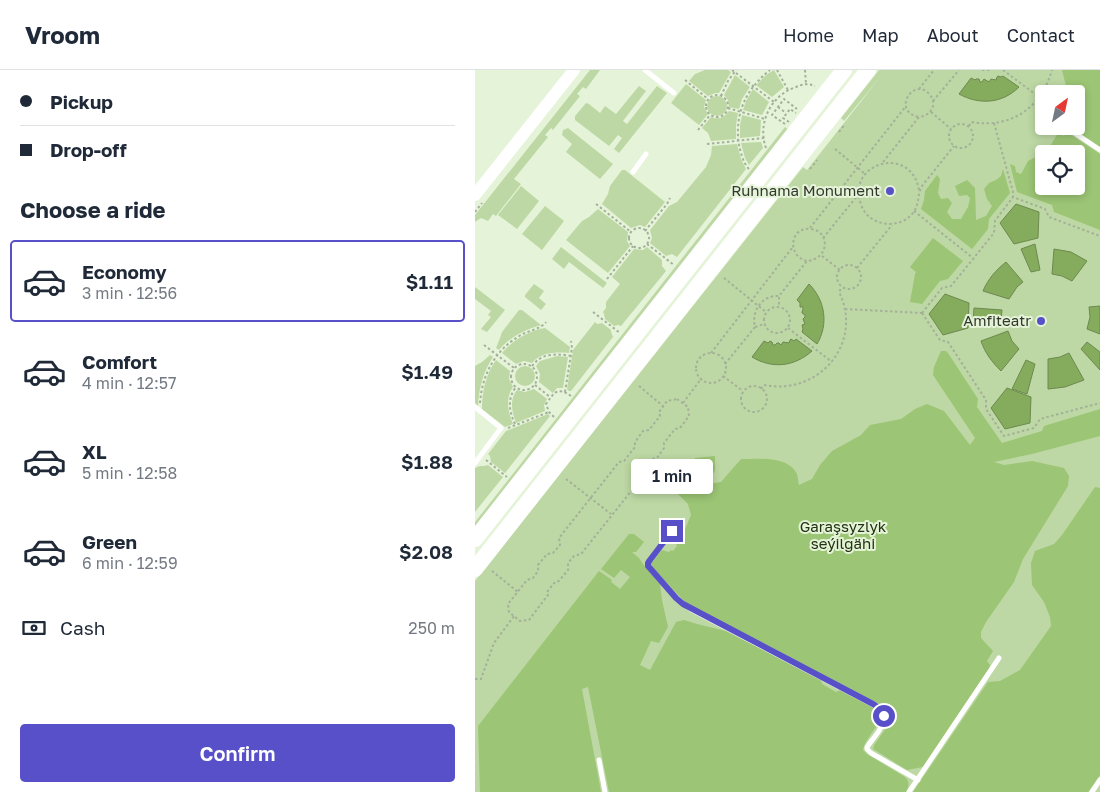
<!DOCTYPE html>
<meta charset="utf-8">
<style>
:root{--surface:#fff;--page:#f6f6f7;--text:#1f2937;--muted:#747a83;--line:#e0e1e3;--accent:#5750c8}
body{margin:0;font-family:"Golos Text",sans-serif;background:var(--page);color:var(--text);height:100vh;display:flex;flex-direction:column;font-size:19px;white-space:nowrap}
*{box-sizing:border-box;margin:0}
p{font-size:16px;color:var(--muted)}
.icon{flex:none;width:28px;height:28px;fill:none;stroke:currentColor;stroke-width:2;stroke-linecap:round;stroke-linejoin:round}
.map{position:relative;flex:1;overflow:hidden}
.drawer{display:flex;flex-direction:column;background:var(--surface);width:475px}
.drawer>*{flex:none}
.banner{display:grid;align-content:center;height:110px;padding:0 20px;background:var(--surface)}
.needle{width:32px;rotate:33deg}
.tools{position:absolute;left:560px;top:15px;display:grid;gap:10px}
.tools a{display:grid;place-items:center;width:50px;height:50px;border-radius:5px;background:var(--surface);box-shadow:0 2px 8px #0003;font-size:25px}
.end{position:absolute;width:22px;height:22px;margin:-11px;border:6px solid #5750c8;background:#fff;box-shadow:0 0 0 2px #fff}
.from{border-radius:50%}
.bubble{position:absolute;height:35px;border-radius:5px;background:var(--surface);box-shadow:0 2px 8px #0003;font-size:16px;font-weight:600;line-height:35px;text-align:center}
.banner b{display:flex;align-items:center;gap:18px;height:48px;font-size:19px}
.banner b+b{border-top:1px solid var(--line)}
.banner i{width:12px;height:12px;background:var(--text)}
ul{padding:0;list-style:none}
li{display:flex;align-items:center;gap:15px;height:82px;margin:0 10px 8px;padding:0 10px;border:2px solid transparent;border-radius:5px}
li div{flex:1}
li b{display:block;font-size:19px}
li em{font-style:normal;font-weight:600}
li.active{border-color:var(--accent)}
li>.icon{width:45px;height:45px;stroke-width:1.5}
h2{padding:0 20px;font-size:22px;line-height:60px}
.pay{display:flex;align-items:center;gap:12px;height:55px;padding:0 20px;font-size:19px}
.pay p{margin-inline-start:auto}
.cta{display:flex;gap:10px;margin-top:auto;padding:10px 20px}
.cta a{flex:1;height:58px;border-radius:5px;background:var(--accent);color:#fff;font-size:20px;font-weight:600;line-height:58px;text-align:center}
header{display:flex;align-items:center;gap:30px;box-sizing:border-box;height:70px;padding:0 25px;background:var(--surface);border-bottom:1px solid var(--line)}
header strong{font-size:24px}
nav{display:flex;gap:28px;margin-inline-start:auto;font-size:18px}
main{display:flex;flex:1;min-height:0}
.map>svg:first-child{display:block}
.green{fill:#bdd8a4;fill-rule:evenodd}
.forest{fill:#9cc575;fill-rule:evenodd}
.water{fill:#85ac5d;stroke:#6c894f}
.lines{fill:none;stroke-linecap:round;stroke-linejoin:round}
.path{stroke:#a4b09a;stroke-width:2;stroke-dasharray:2.5 2.5;stroke-linecap:butt}
.service{stroke:#fff;stroke-width:5}
.tertiary{stroke:#fff;stroke-width:12}
.primary{stroke:#fff;stroke-width:16}
.route{stroke:#5750c8;stroke-width:6}
.poi-dot{fill:#5750c8;stroke:#e5f4d8;stroke-width:2}
.labels{text-anchor:middle;stroke-width:4;stroke-linejoin:round;paint-order:stroke}
.poi-label{font-size:15px;fill:#32382d;stroke:#e5f4d8;text-anchor:end}
.park-label{font-size:15px;fill:#233312;stroke:#e5f4d8}
</style>
<header>
<strong>Vroom</strong>
<nav><a>Home</a><a>Map</a><a>About</a><a>Contact</a></nav>
</header>
<main>
<section class="drawer">
<div class="banner">
<b><i class="from"></i>Pickup</b>
<b><i></i>Drop-off</b>
</div>
<h2>Choose a ride</h2>
<ul>
<li class="active"><svg class="icon" aria-label="car" viewBox="0 0 24 24"><path d="M5 17H2v-5l4-1 3-4h7l3 4 3 1v5h-3M9 17h6M6 11h13"/><circle cx="7" cy="17" r="2"/><circle cx="17" cy="17" r="2"/></svg><div><b>Economy</b><p>3 min · 12:56</p></div><em>$1.11</em></li>
<li><svg class="icon" aria-label="car" viewBox="0 0 24 24"><path d="M5 17H2v-5l4-1 3-4h7l3 4 3 1v5h-3M9 17h6M6 11h13"/><circle cx="7" cy="17" r="2"/><circle cx="17" cy="17" r="2"/></svg><div><b>Comfort</b><p>4 min · 12:57</p></div><em>$1.49</em></li>
<li><svg class="icon" aria-label="car" viewBox="0 0 24 24"><path d="M5 17H2v-5l4-1 3-4h7l3 4 3 1v5h-3M9 17h6M6 11h13"/><circle cx="7" cy="17" r="2"/><circle cx="17" cy="17" r="2"/></svg><div><b>XL</b><p>5 min · 12:58</p></div><em>$1.88</em></li>
<li><svg class="icon" aria-label="car" viewBox="0 0 24 24"><path d="M5 17H2v-5l4-1 3-4h7l3 4 3 1v5h-3M9 17h6M6 11h13"/><circle cx="7" cy="17" r="2"/><circle cx="17" cy="17" r="2"/></svg><div><b>Green</b><p>6 min · 12:59</p></div><em>$2.08</em></li>
</ul>
<div class="pay"><svg class="icon" aria-label="cash" viewBox="0 0 24 24"><path d="M3 7h18v10H3z"/><circle cx="12" cy="12" r="2"/></svg>Cash<p>250 m</p></div>
<div class="cta"><a>Confirm</a></div>
</section>
<div class="map">
<svg width="625" height="722" viewBox="0 0 625 722">
<rect width="100%" height="100%" fill="#e5f4d8"/>
<path class="green" d="M115,0H125L111,19L108,17L102,24L105,26L78,60L76,58L70,65L73,67L39,109L46,114L21,146L18,144L13,151L6,148L0,152V145Z
M230,0H253L256,2L244,23H240L233,26L214,11L220,4Z
M299,0L309,17L297,27L281,15L291,5Z
M404,0H625V722H0V511L328,97L332,100L406,6L369,51L366,48ZM569,24H601V56H569ZM569,84H601V116H569Z
M260,5L275,17L267,29L264,39L254,37L253,30L249,25Z
M211,14L231,30L229,37L233,44L224,55L196,33Z
M164,16L171,21L148,51L152,54L182,16L192,23L144,83L139,79L147,68L143,65L134,76L100,50V46L111,33L114,34L125,43L130,36L141,44Z
M278,19L294,32L287,45L268,40L271,31Z
M232 36a10 10 0 1 1 20 0a10 10 0 1 1-20 0Z
M254,41L263,43L261,55V69L236,71L233,63L227,58L236,47C243,50 249,48 254,41Z
M267,45L286,50L285,66L265,68V55Z
M310,57L314,60L0,459V452Z
M93,58L138,94L125,109L91,82L97,74L87,65L88,60Z
M286,72L288,78L274,95L270,88L266,73Z
M262,74L266,89L271,99L202,187L197,184L191,186L175,173L177,168L175,160L194,136L202,132L231,97L236,85L237,76Z
M147,100H150L190,132L170,157L165,155L156,158L127,134L133,124L135,116Z
M46,116L64,131L42,159L23,145Z
M70,136L89,151L67,180L47,164Z
M123,139L153,162L152,171L155,176L133,203L91,170L107,151L114,147Z
M86,177L132,213L128,218L94,192L89,199L77,189Z
M172,177L187,190V196L191,201L146,256L143,255L139,256L130,249L129,244L128,242L131,238V232L145,214L137,207L159,179L168,180Z
M59,214L69,221L64,228L71,234L66,240L50,227V225Z
M0,217L30,240L12,262L6,259L16,247L13,245L16,241L0,229Z
M44,240H47L66,255C49,260 35,267 24,280L21,278L25,268L27,262Z
M120,252L122,254L127,253L136,260V262L138,267L96,321H94L92,319L98,280Z
M70,258L95,277L94,283C81,282 66,282 57,293L49,291L41,294L27,283C38,270 53,261 70,258Z
M15,285L18,287C8,302 4,318 3,336L0,333V296L7,292Z
M82,286L93,287L88,318H82L78,323L64,312L65,304L61,296L65,291Z
M21,290L35,301L34,309L38,317C30,328 33,342 38,354L30,357L7,339C7,321 11,304 21,290Z
M40 306a10 10 0 1 1 20 0a10 10 0 1 1-20 0Z
M59,319L72,329L69,335L70,341L41,353C37,342 34,330 42,320L50,322Z
M73,344L75,346L30,403L16,392L15,386L13,384L31,361Z
M13,395L28,407L0,442V398L5,396H9Z"/>
<path class="forest" d="M587,0H625V77L596,57L601,56V24H593Z
M592,62L625,84V160L579,142L577,135L542,122L535,94L540,96L541,102L546,104L553,91L569,83L574,78L583,63L589,66ZM569,84H601V116H569Z
M528,99L535,123L514,149L513,159L497,179L446,139L449,130L450,121L462,105L465,109L463,123L466,129L473,128L477,133L472,142L477,149H486L493,137L495,128L492,125L484,126L480,116L492,110L500,118L501,150L511,146L517,136L512,129L509,119L514,113L521,110L526,106Z
M458,168L488,191L473,209L465,211L447,234L435,232L440,204L441,202L435,197Z
M466,281H471L473,283L503,329L502,337L527,373L567,361L569,356L625,339V366L557,384L519,392L529,395L557,391L589,398L594,406L593,416L548,489L539,512L511,552L506,562V568L518,581L512,591L515,595L514,599L448,697L432,700L398,679L399,675L422,643L211,533L178,498L176,494L187,480L194,482L196,480L198,481L202,476L201,474L208,464L216,445L213,434L201,422L195,414L199,406C213,401 213,401 220,388L240,386V400L233,414L246,412L266,389C282,389 313,385 322,404C323,407 323,412 324,415L337,409L345,395L357,381L386,365L395,355L426,349L440,339L452,334L469,341L495,375L500,368L458,305L459,297Z
M620,417L625,418V705L613,722H438L513,612L525,611L545,600L576,556L575,547L569,532L557,515L556,493L560,481L579,474L587,465Z
M154,464H159L169,472L161,482H157L164,488L168,494L185,513L187,530L193,557L184,573L176,571L165,595L175,600L201,552L209,550L222,554L251,561L346,610L347,614L361,622L366,620C378,626 412,638 402,655C397,663 390,671 388,680L392,684L430,707C435,712 434,716 431,722H134L113,617L107,619L126,722H5L3,656L124,501L137,510L136,512L145,519L155,507L146,500L139,508L126,499Z"/>
<path class="water" d="M523,6L526,7L528,6L544,17C527,34 504,35 484,24L496,8L500,10L501,9H504L505,12H507L509,9L514,12L516,9L521,10L522,7Z
M541,134L564,142L563,168L539,174L525,153Z
M560,174L565,200L556,202L546,179Z
M579,179L596,182L612,191L597,211L587,206L577,204Z
M531,192L548,212L542,217L534,229L508,221C513,209 521,200 531,192Z
M334,214C350,230 354,254 342,274L327,262L328,259L327,255L330,254L328,249L330,247V245L327,243V242L328,239V237H325V233L322,230Z
M470,224L494,233L493,258L468,265L454,244Z
M625,236V264L612,259L615,247L614,237Z
M499,238L527,240L526,250L498,253Z
M533,261L537,271L544,279L526,301C517,292 510,283 506,271Z
M316,269L319,271L321,269L337,281C319,297 297,299 277,287L289,271L293,273L295,271L297,272L298,275H300L302,273H304L306,275L308,272L314,273L315,270Z
M612,272L625,282V300L606,279Z
M594,283L609,310L590,317L573,319V289L585,287Z
M551,290L560,294L552,324L537,319Z
M532,318L556,327L555,353L530,359L516,338Z"/>
<g class="lines">
<path class="path" d="M257,0L299,32
M302,0L313,20
M330,0L331,14
M507,0H515
M528,0L564,27
M210,10L233,29
M444,19L459,0
M231 36a11 11 0 1 1 22 0a11 11 0 1 1-22 0Z
M246,26L253,11L261,0
M458,31L484,0
M303,37L311,43
M253,38L290,49
M456,42L476,59
M314,52L308,48L315,39L321,43
M519,53L538,122V127
M474 66a12 12 0 1 1 24 0a12 12 0 1 1-24 0Z
M310,54L297,45L309,29L322,39
M494,56L496,52C536,59 566,38 577,0
M223,60L235,45
M364,62L370,54
M232,74L289,68
M291,78C282,53 296,25 321,17C328,14 333,13 340,16
M360,79L389,103
M408,92L444,47C455,46 463,35 455,25C440,5 415,41 444,47
M274,99C268,93 266,83 264,75C259,44 271,19 295,0
M335,99L342,90
M444,120C436,73 368,93 387,137C396,158 428,160 440,140C444,132 443,124 446,118C448,114 452,110 455,106C463,96 471,86 479,76
M121,134L156,162
M439,141L498,188
M0,142L7,133
M335,158L431,36
M154 168a10 10 0 1 1 20 0a10 10 0 1 1-20 0Z
M170,161L192,134L195,128
M348,168L383,125
M172,174L199,195
M347,186L365,200
M362 207a12 12 0 1 1 24 0a12 12 0 1 1-24 0Z
M382,198L417,155
M249,208L291,242
M132,209L158,176
M304,227V237
M289 250a13 13 0 1 1 26 0a13 13 0 1 1-26 0Z
M370,239L447,243
M118,242L145,263
M447,243L465,270L473,272L511,330V339L529,366L559,358L565,349L625,333
M447,243L467,218L476,216L498,189L519,163L520,151L538,127L570,139L574,147L625,166
M280,257L289,254
M313,258L357,292
M9,275L39,298
M236,283L317,178
M221 298a15 15 0 1 1 30 0a15 15 0 1 1-30 0Z
M250,294L280,257C276,241 287,225 304,226L332,191C355,189 355,161 336,159C315,156 311,186 332,191
M36 307a13 13 0 1 1 26 0a13 13 0 1 1-26 0Z
M57,296C59,294 61,291 63,290C71,283 86,284 96,286
M248,306L268,321
M60,315L75,327
M164,316L188,336
M266 329a13 13 0 1 1 26 0a13 13 0 1 1-26 0Z
M286,319L289,315C344,326 389,273 364,222L367,217
M90,322L97,278L96,271
M202,329L213,337L214,346L205,358L200,359L189,373V378L182,388L176,389L165,404V410L106,484L99,486L93,493V500L84,511L80,512L72,522L73,525L54,550L45,551L34,542L33,534L52,510L58,508L63,501V495L72,484L78,483L85,475L84,468L144,392L149,391L160,377V372L168,361L174,360L185,346L184,342L192,331Z
M5,333C7,304 21,278 48,264C55,260 66,259 71,252
M208,333L226,309
M79,347L74,342L71,334C79,323 82,316 96,326
M40,354C34,341 32,329 41,317
M33,358L74,342
M11,390L32,407
M91,409L136,444
M17,501L43,522
M0,609H6L19,573L39,546"/>
<path class="service" d="M170,0L199,23
M595,60L625,80
M158,102L171,84
M0,337L26,358L0,393
M197,461L173,493V496L176,500C189,514 200,530 217,540L404,638C416,652 400,665 392,677V679L396,683L443,710
M124,690L130,722
M434,722L524,588
M617,722L625,710"/>
<path class="tertiary" d="M0,125L99,0"/>
<path class="primary" d="M0,469L369,0
M0,499L393,0"/>
</g>
<g class="lines">
<path class="route" d="M197,461L175,490L173,493V496L201,528L208,534L398,634L404,638L409,646"/>
</g>
<g class="poi-dot">
<circle cx="415" cy="121" r="5"/>
<circle cx="566" cy="251" r="5"/>
</g>
<g class="labels">
<g class="poi-label">
<text x="405" y="126">Ruhnama Monument</text>
<text x="556" y="256">Amfiteatr</text>
</g>
<g class="park-label">
<text x="368" y="462">Garaşsyzlyk<tspan x="368" dy="17">seýilgähi</tspan></text>
</g>
</g>
</svg>
<div class="tools">
<a><svg class="needle" viewBox="-14 -14 28 28"><path d="M0-13l5 13h-10z" fill="#e53935"/><path d="M0 13l5-13h-10z" fill="#747a83"/></svg></a>
<a><svg class="icon" aria-label="locate" viewBox="0 0 24 24"><circle cx="12" cy="12" r="6"/><path d="M12 2v4M12 18v4M2 12h4M18 12h4"/></svg></a>
</div>
<i class="end from" style="left:409px;top:646px"></i>
<i class="end" style="left:197px;top:461px"></i>
<div class="bubble" style="left:156px;top:389px;width:82px">1 min</div>
</div>
</main>
